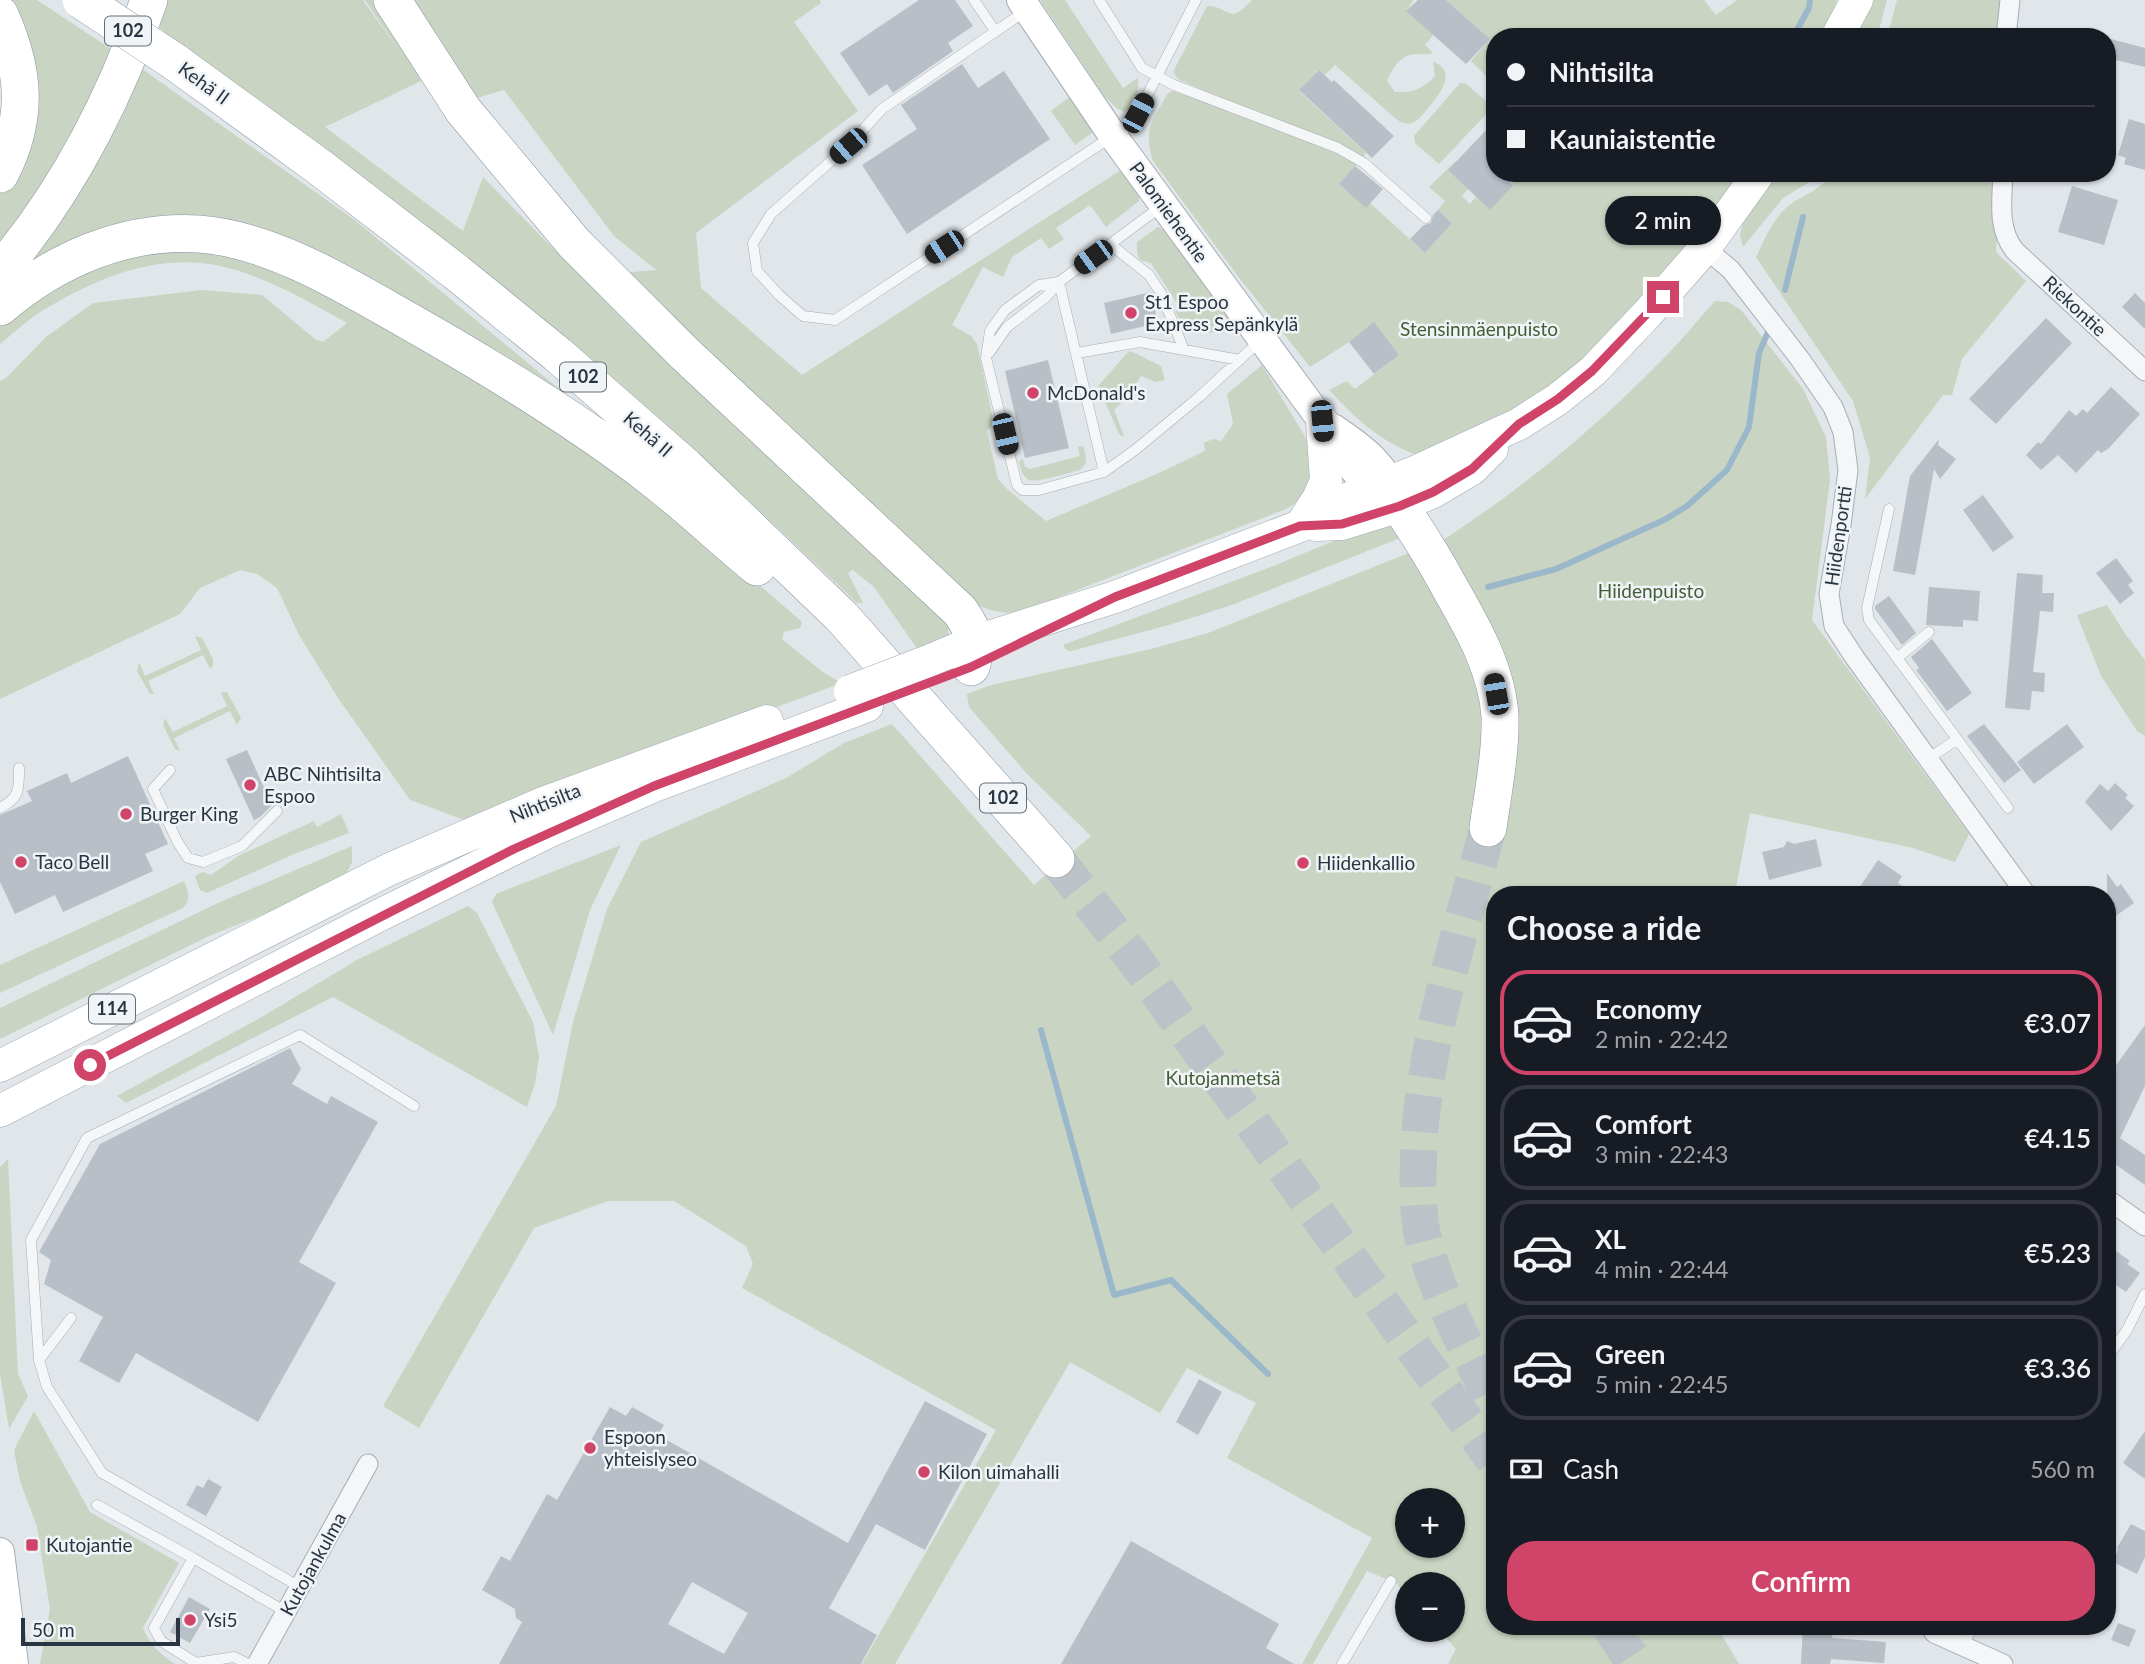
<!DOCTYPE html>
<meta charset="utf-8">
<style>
:root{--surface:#171b24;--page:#20242c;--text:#f1f3f6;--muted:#9ea1a6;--line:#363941;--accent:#d1446a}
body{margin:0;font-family:Lato,sans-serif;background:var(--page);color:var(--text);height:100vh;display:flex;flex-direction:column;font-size:26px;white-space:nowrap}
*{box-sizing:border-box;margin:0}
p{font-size:23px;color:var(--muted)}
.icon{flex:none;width:38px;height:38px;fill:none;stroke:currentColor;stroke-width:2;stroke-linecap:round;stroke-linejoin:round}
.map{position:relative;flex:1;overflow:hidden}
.drawer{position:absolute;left:1486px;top:886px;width:630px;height:749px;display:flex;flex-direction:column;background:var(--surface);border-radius:28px;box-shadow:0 2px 5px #0004}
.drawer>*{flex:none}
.banner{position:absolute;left:1486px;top:28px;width:630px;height:154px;border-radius:28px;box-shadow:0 2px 5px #0004;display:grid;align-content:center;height:154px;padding:0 21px;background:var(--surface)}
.tools{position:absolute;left:1395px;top:1488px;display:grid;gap:14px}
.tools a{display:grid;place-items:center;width:70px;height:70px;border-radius:50%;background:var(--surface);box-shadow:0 2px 5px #0004;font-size:35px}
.scale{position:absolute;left:21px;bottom:18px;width:159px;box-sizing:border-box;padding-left:7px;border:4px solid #293542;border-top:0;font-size:19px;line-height:24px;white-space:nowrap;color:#293542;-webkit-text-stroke:5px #f1f4f7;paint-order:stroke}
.end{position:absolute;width:32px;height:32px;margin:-16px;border:9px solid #d1446a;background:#fff;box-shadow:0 0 0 4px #fff}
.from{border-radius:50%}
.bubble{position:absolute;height:49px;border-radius:24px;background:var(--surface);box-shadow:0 2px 5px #0004;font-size:23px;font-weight:600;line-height:49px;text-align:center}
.car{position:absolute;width:21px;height:42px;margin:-21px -10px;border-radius:9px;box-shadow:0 0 5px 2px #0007;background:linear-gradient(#222 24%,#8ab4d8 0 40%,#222 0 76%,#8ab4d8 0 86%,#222 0)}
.banner b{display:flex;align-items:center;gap:24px;height:66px;font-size:26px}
.banner b+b{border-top:2px solid var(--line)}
.banner i{width:18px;height:18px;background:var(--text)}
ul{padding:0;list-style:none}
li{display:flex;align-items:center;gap:21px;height:105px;margin:0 14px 10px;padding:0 7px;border:4px solid var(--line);border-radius:28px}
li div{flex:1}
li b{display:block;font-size:26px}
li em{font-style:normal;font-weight:600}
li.current{border-color:var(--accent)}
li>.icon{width:63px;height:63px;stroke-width:1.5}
h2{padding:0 21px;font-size:32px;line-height:84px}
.pay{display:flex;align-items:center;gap:18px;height:77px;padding:0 21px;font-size:26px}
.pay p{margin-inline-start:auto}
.primary-button{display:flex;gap:14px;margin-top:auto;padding:14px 21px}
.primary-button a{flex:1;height:80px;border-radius:28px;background:var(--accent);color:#fff;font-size:28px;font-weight:600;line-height:80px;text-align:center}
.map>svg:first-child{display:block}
.green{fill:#c9d4c2;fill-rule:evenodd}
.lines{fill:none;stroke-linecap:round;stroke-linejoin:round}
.stream{stroke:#9bb8cb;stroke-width:6}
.building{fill:#b8bfc7;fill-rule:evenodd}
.highway-tunnel{stroke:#bcc3c8;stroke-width:37;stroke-dasharray:37 18;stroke-linecap:butt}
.lane-casing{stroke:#a6adb4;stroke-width:11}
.street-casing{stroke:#a6adb4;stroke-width:21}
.secondary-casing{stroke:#a6adb4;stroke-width:30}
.primary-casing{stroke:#a0abb6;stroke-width:33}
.highway-casing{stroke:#8895a1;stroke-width:38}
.lane{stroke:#f4f6f8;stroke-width:10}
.street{stroke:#f4f6f8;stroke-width:19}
.secondary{stroke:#fff;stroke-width:28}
.primary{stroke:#fff;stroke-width:32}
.highway{stroke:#fff;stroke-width:37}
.primary-bridge-casing{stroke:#a0abb6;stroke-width:33;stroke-linecap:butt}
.highway-bridge-casing{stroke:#8895a1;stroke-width:38;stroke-linecap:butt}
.primary-bridge{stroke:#fff;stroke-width:32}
.highway-bridge{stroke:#fff;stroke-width:37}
.route{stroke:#d1446a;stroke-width:9}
.poi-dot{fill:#d1446a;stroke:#f1f4f7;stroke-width:2.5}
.labels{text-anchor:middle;stroke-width:5;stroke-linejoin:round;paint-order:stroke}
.shield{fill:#f1f4f7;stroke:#656e78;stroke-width:2}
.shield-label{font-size:18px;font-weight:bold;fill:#293542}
.street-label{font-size:19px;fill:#293542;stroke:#f1f4f7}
.poi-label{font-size:19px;fill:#293542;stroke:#f1f4f7;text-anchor:start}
.park-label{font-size:19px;fill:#425e36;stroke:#f1f4f7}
</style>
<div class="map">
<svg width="2145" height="1664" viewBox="0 0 2145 1664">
<rect width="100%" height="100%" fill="#e1e6ea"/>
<path class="green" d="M7,0H37L123,57L0,259V189Z
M162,0H363L402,55L365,0H384L421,81L325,127L463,231L483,177L632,329L805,480L948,623L949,637L924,652L916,647L874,587L853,570L848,573L863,603H857C748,500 640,395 522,302C439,236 355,171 270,108C232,79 191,54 155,24Z
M412,0H820L821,3L794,22L858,111L696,233L701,288L802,375L1121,170L1139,195V201L1106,227L1090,205L1056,228L1064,239L1049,249L1041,238L1012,257L1003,277L983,267L952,325L971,336L977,344L994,424L987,431L998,479L1007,489L1046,521L1159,473L1205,451L1204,443L1213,439L1221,441L1233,424L1227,394L1262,365L1316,455L1312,483L1299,501L1286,509L1018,613C999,613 986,610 970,601L620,273L656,270L614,236L504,90L477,98Z
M1040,0H1065L1123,88L1138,78C1139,92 1137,106 1124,112L1118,109L1105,97Z
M1252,0H1413L1407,11L1433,35L1425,45L1433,53C1426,55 1423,54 1416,54C1401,54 1392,69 1387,81L1395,92C1413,93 1423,89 1435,76L1433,62C1458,70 1440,95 1429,107C1424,113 1419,120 1412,123C1406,125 1401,122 1396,119L1335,65L1325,75L1318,70L1299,91L1366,153L1362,159L1178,79L1173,72L1207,6C1231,6 1227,27 1252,0Z
M1446,0H1704L1716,15L1737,0H1837L1824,37H1494V84L1471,61L1490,39Z
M1873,0H1887L1877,37H1853Z
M1897,0H2006L2000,37H1887Z
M138,66L356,221L563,392L631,451L225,222L0,289Z
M1460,83H1465L1493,107L1439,164L1415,143L1414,136Z
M1172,91C1234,112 1299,134 1357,164L1340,183L1370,203L1425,253L1452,223L1438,210L1445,201L1429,187L1456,161L1461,165L1453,174L1468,189L1462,196L1470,204L1476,197L1490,210L1513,186L1509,182L1517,173H1744L1657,285L1582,360L1516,411L1423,457C1383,444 1358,421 1329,390L1347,381L1355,389L1399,355L1374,323L1349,342L1310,367L1237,275L1153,161C1143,128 1152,123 1167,94Z
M1071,96L1095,131L1075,145L1051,111Z
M1775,173H1819L1813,180L1783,198L1743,247L1740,235L1743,223Z
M1832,173H2001L1996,252L2026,281L1962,359L1952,395H1943L1865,499L1870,457L1853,401L1756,257C1764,241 1771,223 1784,210C1799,195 1818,194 1832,173Z
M1158,227L1165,230L1234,322V328C1223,338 1209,329 1197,334L1186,330L1176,313L1178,305L1151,263L1140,260L1137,252V242Z
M147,248H224L288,267L538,413L734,563L802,622L800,628L784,632L782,639L824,673L842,683L750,717L676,737L465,820C446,814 429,806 410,800L338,698L299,635L277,588L257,574L240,570L200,588L180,614L0,699V381L6,378L46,337L93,303L202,290L262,295L315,339L323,342L347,323C307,301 265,276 220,266C157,252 94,279 42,311C27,320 14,333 0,344V324L91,263Z
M1715,301L1728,302L1741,310L1803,389L1826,437L1830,480L1812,620L1969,834L1955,862L1913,848L1750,813L1735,894H1494V1626H1716L1739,1664H1448L1456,1649L1438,1629H1452V1584H1407V1595L1396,1583L1367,1571L1313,1664H1302L1372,1538L1227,1458L1256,1403L1187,1368L1160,1413L1070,1362L895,1664H862L996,1430L742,1288L753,1264L746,1246L674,1201H608L534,1228L419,1428L383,1406L556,1106L573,1022L607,909L641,842L786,778L844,743L892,724L1034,885L1091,836L1027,774L969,707L967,694L991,685L1151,649L1208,633L1414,551L1463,638L1510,782L1440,542C1519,491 1591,432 1657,365C1678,345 1696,322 1715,301ZM1407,1500H1452V1545H1407Z
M1131,351L1161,366L1165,380L1156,382L1141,376L1127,398L1114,410L1124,436H1122L1119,434L1098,386L1128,352Z
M1083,446C1086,456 1089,462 1080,470C1071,472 1038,483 1029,480C1022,477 1020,467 1019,461L1023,459L1025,467L1030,469L1080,456L1078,447Z
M1384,520L1392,522L1400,538L1232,605L1169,625L1071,651L1066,650L1063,645L1271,567Z
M2107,605L2126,635L2145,660V736L2137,731L2101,676L2077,615Z
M195,636L202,638L213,659V666L210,669L203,655L148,681L154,694H150L137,671L139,662L145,676L201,650Z
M227,692L241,718L237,725L230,711L174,738L180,751L175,749L163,725L165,718L173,732L227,706L221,693Z
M341,814L349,833L294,854L207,893L200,890L195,876L203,872L211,875L238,856L314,821L317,827Z
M621,845L590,910L553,1035L492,902L496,894Z
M352,846V862L344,878L327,890L211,935L0,1039V1008L218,903Z
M184,881C188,892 192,898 183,908L0,993V965Z
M468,906L477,913L533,1022L539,1057L535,1083L527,1107L333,997L126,1103L117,1096L260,1018L357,960Z
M8,1159L18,1374L28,1396L9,1429L0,1373V1167Z
M34,1411L90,1512L179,1563L143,1628C149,1644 161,1655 175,1664H40L50,1609L37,1527L20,1481L14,1450Z"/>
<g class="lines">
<path class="stream" d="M1793,37L1809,8L1810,0
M1785,290L1803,217
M1488,587L1556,569L1666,519L1687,506L1727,470L1749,427L1759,353L1768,332
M1041,1030L1114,1295L1171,1280L1268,1374"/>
</g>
<path class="building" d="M919,0H955L973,26L948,43L953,51L893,93L887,84L869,96L840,53Z
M1418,0H1446L1490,39L1466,64L1406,11Z
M2107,38L2145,48V67L2107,58Z
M962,64L978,88L1004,71L1050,139L907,234L862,165L917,129L901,105Z
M1319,70L1332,82L1334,80L1394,136L1372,158L1299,90Z
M2129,119L2145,124V170L2124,164L2126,158L2118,155Z
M1494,122V173H1517L1509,182L1513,186L1490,210L1448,170Z
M1355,166L1383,189L1366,208L1339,184Z
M2072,186L2118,200L2104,245L2058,232Z
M1438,210L1452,223L1425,253L1410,239L1424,225L1431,223L1433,215Z
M1151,292L1158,323L1111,334L1104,303Z
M2135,293L2145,303V329L2122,307Z
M2046,318L2072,343L1996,424L1969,399Z
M1374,322L1399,355L1374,374L1349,342Z
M1048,360L1069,448L1025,458L1005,371Z
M2111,387L2140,414L2108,449L2101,453L2098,450L2076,473L2058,455L2041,470L2026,455L2038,442L2041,444L2069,410L2076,416L2083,409L2087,413Z
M1939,439L1938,445L1956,459L1940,479L1934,469L1915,575L1893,571L1910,476Z
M1983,495L2014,537L1993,552L1963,510Z
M2116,558L2133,581L2128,585L2134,593L2120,604L2096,573Z
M2017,573L2043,575L2042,593H2054L2053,612L2040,611L2038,630L2033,672L2045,673L2044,692L2032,691L2030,710L2005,708Z
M1929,587L1980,591L1978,621L1963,620V627L1926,625Z
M1889,596L1916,633L1902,645L1875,609V606Z
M1932,639L1972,693L1947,711L1916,670L1919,668L1911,657Z
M1984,724L2021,770L2004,783L1967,736Z
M2067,724L2084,747L2034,784L2017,762Z
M247,750L272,805L260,817L254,820L226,759Z
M128,756L168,844L145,854L153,871L63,912L55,895L15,914L0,882V815L32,801L27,791L67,773L71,783Z
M2115,783L2128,795L2125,798L2134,806L2111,831L2085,802L2100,784L2108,791Z
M1816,839L1822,866L1769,880L1762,852L1784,847L1787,841L1794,844Z
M1878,860L1902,876L1898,883L1914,894H1855Z
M2107,873L2117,887L2121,884L2134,903L2107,922Z
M2145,1025V1086L2120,1138L2145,1155V1185L2109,1160L2107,1164V1078Z
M290,1048L301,1069L292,1084L327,1104L331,1096L378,1122L299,1262L336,1283L258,1422L136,1353L119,1383L79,1361L103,1317L44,1284L51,1260L39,1252L100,1144Z
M2116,1251L2130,1261L2127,1264L2140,1273L2126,1292L2107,1279V1264Z
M1199,1379L1222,1392L1198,1435L1176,1422Z
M925,1401L987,1434L925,1550L876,1524L829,1608L877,1635L861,1664H499L522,1622L516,1618L515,1609L482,1590L501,1556L510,1561L547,1494L557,1500L610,1407L626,1416L632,1407L664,1425L658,1435L848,1543ZM692,1582L748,1613L724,1654L668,1624Z
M2145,1431V1479L2123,1463Z
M208,1479L222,1487L206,1516L186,1505L197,1485L203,1488Z
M2131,1524L2145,1531V1557L2137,1574L2113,1562L2118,1550L2117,1548Z
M1131,1541L1279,1624L1266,1648L1294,1664H1061Z
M189,1597L210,1609L190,1643L170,1632Z
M2118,1623L2136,1630L2129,1647L2111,1640Z
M1803,1626H1833L1832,1638L1886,1642L1884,1663L1831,1659L1830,1664H1801Z"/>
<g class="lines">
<path class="highway-tunnel" d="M1488,828C1461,932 1426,1036 1419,1143C1418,1171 1417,1200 1421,1228C1432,1287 1469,1350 1494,1404
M1056,859L1135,960L1494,1460
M1610,1626L1635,1664"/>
<g class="lane-casing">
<path id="lane" d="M974,0L995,31
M1099,0L1142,68L1174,85L1338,148L1364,163L1426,218
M1027,10L882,109L848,146L771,214L753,243L757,271L779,295L803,316L835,320L1129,125L1138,113L1196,0
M1110,244L1149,275L1161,293L1184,350
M1059,282L1039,285L1005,310L990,331L986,358L1017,485L1022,490H1039L1104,472L1135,450L1199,397L1260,341
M1059,282L1104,472
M989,353L1007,327L1046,297L1059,282L1163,205
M1077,353L1140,342L1240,360
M1889,509L1867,608L1869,620L2008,808
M1897,658L1929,632
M1928,759L1956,740
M170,770L153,789L177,841L188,858L203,862L242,846L277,811
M0,808C20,798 19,789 19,768
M2107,1358L2127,1330L2145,1294
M39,1360L71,1318
M97,1505L193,1558
M300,1587L102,1473L47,1387L39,1360L31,1240L87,1138L300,1035L414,1106
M1964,1646L1972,1626
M248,1664L234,1657L196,1663L161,1641L154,1628L193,1558L286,1612
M1342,1664L1391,1581"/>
</g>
<g class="street-casing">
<path id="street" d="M2006,37L2010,0
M2003,173C2002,201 1997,229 2015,251L2145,371
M1705,248L1731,270L1800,359L1833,407L1843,432L1848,470L1841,525L1829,594L1834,626L1855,658L2026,894
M2107,1199L2145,1226
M1934,1633L2003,1664
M257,1664L368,1464"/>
</g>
<g class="secondary-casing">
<path id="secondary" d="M1021,0L1113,136L1322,421C1340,452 1357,482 1388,499
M1333,428C1364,449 1385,464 1398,500
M0,1552L14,1664"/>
</g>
<g class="primary-casing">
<path id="primary" d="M1837,37L1857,0
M1303,522L1319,497L1326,481L1322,421
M1316,525L1342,524L1400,506L1433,492L1472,469L1492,449
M931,660L976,641L1115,597L1300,526L1334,504L1417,471L1519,424L1558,399L1593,371L1648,313L1705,248L1759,173
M0,1066L390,869L543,803L767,721
M0,1111L380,915L552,830L654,786L867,706"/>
</g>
<g class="highway-casing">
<path id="highway" d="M392,0L463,110L574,243L683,352L960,611C974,631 979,643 971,667
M0,15C25,71 29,118 0,174
M175,62L318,166L456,272L557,354L685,466L842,617L1056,859
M0,271C68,191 115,99 149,0
M0,307C55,260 125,229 199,234C268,239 339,281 398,315C485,364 573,417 652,478C688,506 722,538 757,567
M1400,506C1418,533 1435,560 1450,588C1473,628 1497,670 1500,716C1501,753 1493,792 1488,828"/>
</g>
<use href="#lane" class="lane"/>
<use href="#street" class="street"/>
<use href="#secondary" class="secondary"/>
<use href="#primary" class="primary"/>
<use href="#highway" class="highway"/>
<g class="primary-bridge-casing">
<path id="primary-bridge" d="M850,691L931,660"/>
</g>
<g class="highway-bridge-casing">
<path id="highway-bridge" d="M81,0L175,62"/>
</g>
<use href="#primary-bridge" class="primary-bridge"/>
<use href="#highway-bridge" class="highway-bridge"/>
</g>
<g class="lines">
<path class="route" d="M90,1065L514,849L654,786L971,667L1115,597L1300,526L1342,524L1400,506L1433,492L1472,469L1519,424L1558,399L1592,371L1663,297"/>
</g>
<g class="poi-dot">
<circle cx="1131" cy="313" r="7"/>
<circle cx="1033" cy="393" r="7"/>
<circle cx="250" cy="785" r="7"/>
<circle cx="126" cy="814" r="7"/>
<circle cx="21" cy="862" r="7"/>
<circle cx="1303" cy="863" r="7"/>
<circle cx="590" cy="1448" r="7"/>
<circle cx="924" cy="1472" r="7"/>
<rect x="25" y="1538" width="14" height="14" rx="3.5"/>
<circle cx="190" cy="1620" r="7"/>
</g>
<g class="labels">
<g class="shield">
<rect x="105" y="16.5" width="46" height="29" rx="5"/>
<rect x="560" y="362.5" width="46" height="29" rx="5"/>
<rect x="980" y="783.5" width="46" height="29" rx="5"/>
<rect x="89" y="994.5" width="46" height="29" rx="5"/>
</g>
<g class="shield-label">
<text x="128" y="37">102</text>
<text x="583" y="383">102</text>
<text x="1003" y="804">102</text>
<text x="112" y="1015">114</text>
</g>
<g class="street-label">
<text transform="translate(204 83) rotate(36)" y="7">Kehä II</text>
<text transform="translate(1169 212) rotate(54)" y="7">Palomiehentie</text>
<text transform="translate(2075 306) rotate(43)" y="7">Riekontie</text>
<text transform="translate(648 434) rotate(41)" y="7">Kehä II</text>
<text transform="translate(1838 536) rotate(-82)" y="7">Hiidenportti</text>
<text transform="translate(545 803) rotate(-22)" y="7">Nihtisilta</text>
<text transform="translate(313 1564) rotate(-61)" y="7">Kutojankulma</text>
</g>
<g class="poi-label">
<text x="1145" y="309">St1 Espoo<tspan x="1145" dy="22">Express Sepänkylä</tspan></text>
<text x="1047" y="400">McDonald's</text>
<text x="264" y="781">ABC Nihtisilta<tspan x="264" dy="22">Espoo</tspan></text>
<text x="140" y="821">Burger King</text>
<text x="35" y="869">Taco Bell</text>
<text x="1317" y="870">Hiidenkallio</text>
<text x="604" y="1444">Espoon<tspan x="604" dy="22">yhteislyseo</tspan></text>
<text x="938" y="1479">Kilon uimahalli</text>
<text x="46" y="1552">Kutojantie</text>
<text x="204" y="1627">Ysi5</text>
</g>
<g class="park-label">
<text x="1479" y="336">Stensinmäenpuisto</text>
<text x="1651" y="598">Hiidenpuisto</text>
<text x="1223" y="1085">Kutojanmetsä</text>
</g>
</g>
</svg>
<div class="tools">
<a>+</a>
<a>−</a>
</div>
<div class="scale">50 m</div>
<i class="end from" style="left:90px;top:1065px"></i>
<i class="end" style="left:1663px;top:297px"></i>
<div class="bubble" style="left:1605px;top:196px;width:116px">2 min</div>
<i class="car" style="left:1138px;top:113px;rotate:28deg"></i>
<i class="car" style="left:848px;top:146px;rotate:229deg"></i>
<i class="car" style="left:944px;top:247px;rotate:237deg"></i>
<i class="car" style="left:1093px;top:257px;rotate:234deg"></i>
<i class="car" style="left:1322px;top:421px;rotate:175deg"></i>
<i class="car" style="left:1005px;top:434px;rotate:167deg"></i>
<i class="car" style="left:1496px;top:694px;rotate:350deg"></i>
<div class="banner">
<b><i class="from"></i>Nihtisilta</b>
<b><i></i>Kauniaistentie</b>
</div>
<section class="drawer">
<h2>Choose a ride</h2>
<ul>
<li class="current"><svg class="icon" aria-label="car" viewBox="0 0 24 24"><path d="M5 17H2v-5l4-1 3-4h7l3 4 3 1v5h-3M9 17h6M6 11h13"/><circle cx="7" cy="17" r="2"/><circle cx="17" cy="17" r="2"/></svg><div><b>Economy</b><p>2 min · 22:42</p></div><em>€3.07</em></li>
<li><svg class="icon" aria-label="car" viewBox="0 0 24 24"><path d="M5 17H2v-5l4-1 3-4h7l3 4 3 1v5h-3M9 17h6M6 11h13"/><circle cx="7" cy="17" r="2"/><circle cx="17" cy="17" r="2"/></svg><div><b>Comfort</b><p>3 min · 22:43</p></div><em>€4.15</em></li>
<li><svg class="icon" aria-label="car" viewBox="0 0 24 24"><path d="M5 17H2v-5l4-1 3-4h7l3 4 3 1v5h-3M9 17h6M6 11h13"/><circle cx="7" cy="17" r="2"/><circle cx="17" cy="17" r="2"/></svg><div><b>XL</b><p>4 min · 22:44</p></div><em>€5.23</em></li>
<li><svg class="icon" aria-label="car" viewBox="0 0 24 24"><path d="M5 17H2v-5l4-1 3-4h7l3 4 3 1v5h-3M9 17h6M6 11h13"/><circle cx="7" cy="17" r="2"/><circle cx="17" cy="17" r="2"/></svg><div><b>Green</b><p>5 min · 22:45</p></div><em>€3.36</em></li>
</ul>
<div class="pay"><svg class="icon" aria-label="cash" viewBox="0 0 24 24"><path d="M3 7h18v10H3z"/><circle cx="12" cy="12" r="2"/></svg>Cash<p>560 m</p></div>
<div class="primary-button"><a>Confirm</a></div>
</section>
</div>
